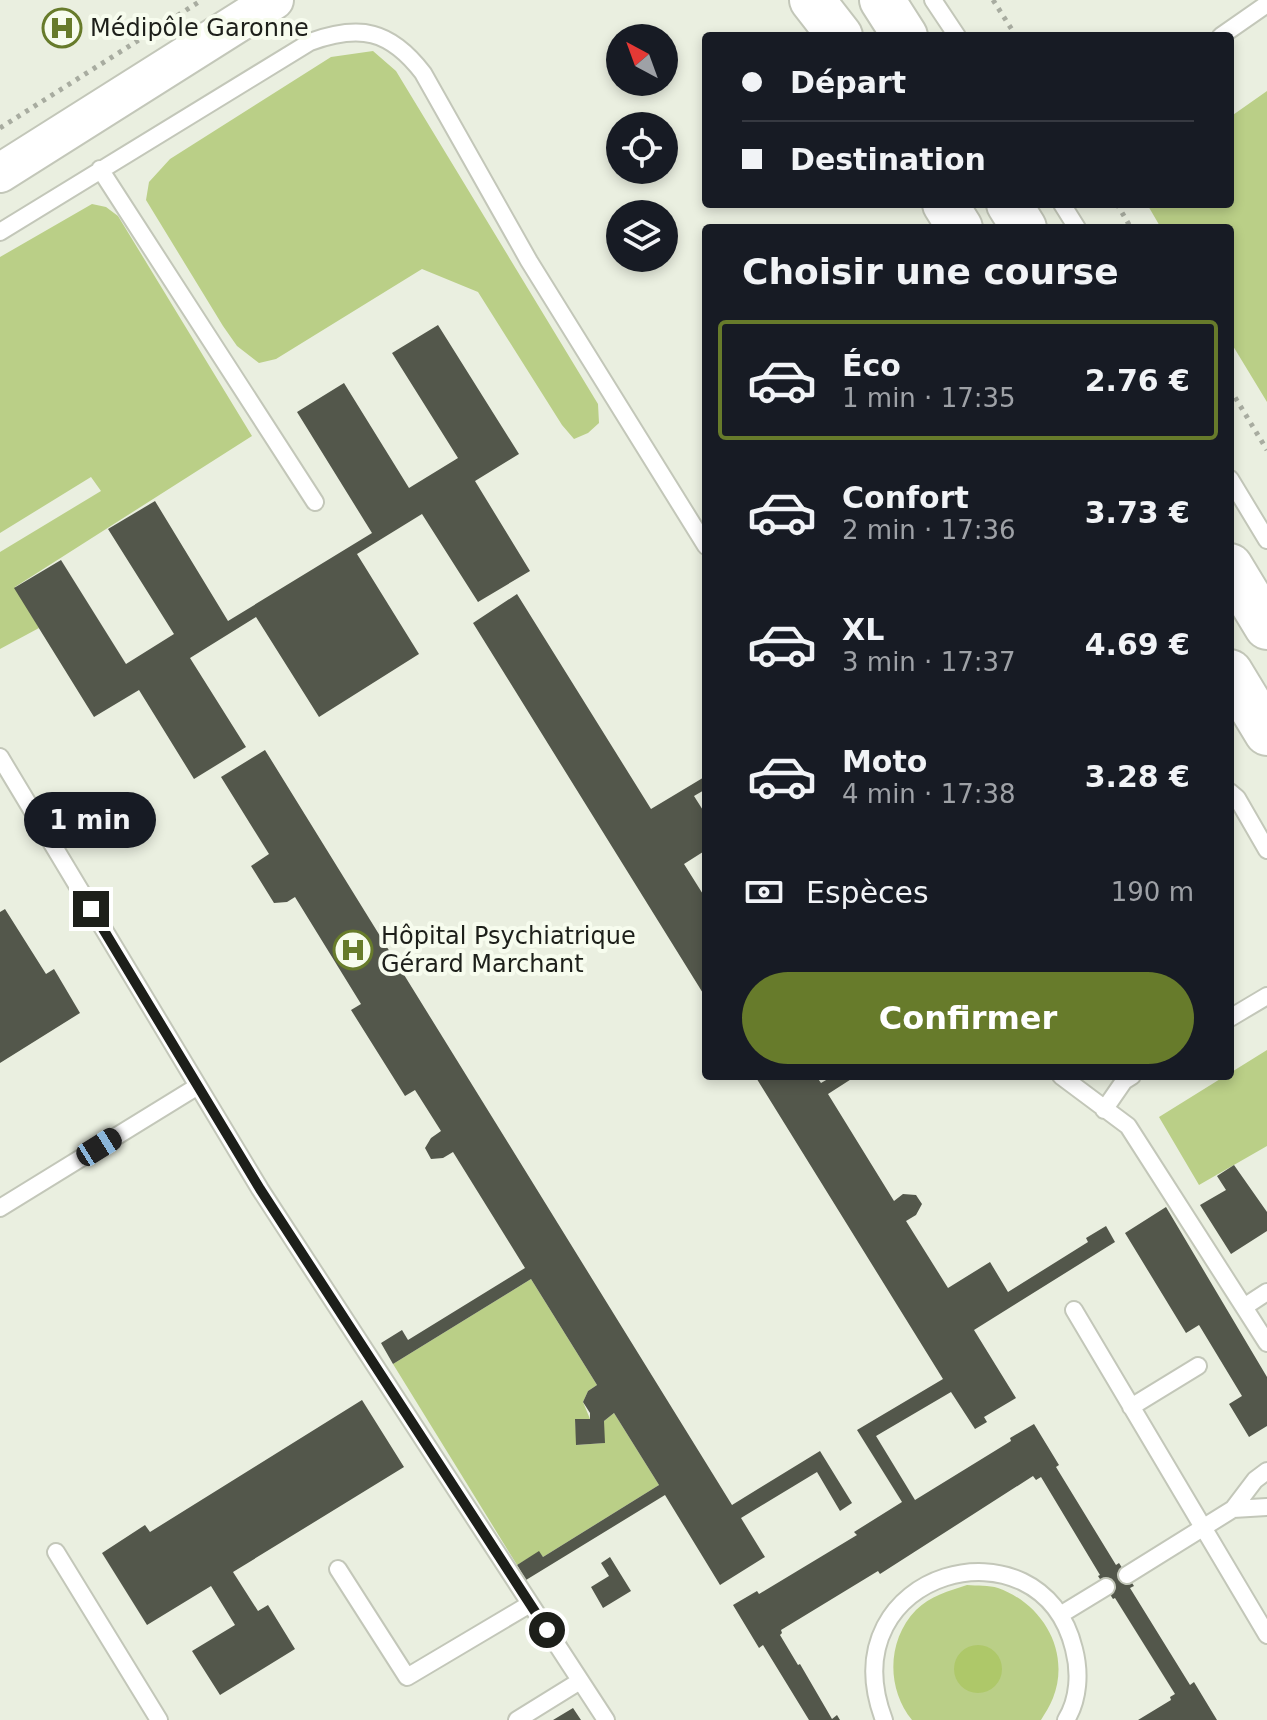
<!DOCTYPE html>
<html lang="fr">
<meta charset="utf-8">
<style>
:root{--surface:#171b24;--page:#20242c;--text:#f1f3f6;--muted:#9ea1a6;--line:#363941;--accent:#677b2b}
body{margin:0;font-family:"DejaVu Sans",sans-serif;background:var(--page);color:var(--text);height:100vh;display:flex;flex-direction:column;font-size:30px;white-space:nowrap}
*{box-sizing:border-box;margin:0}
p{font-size:26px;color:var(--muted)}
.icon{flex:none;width:44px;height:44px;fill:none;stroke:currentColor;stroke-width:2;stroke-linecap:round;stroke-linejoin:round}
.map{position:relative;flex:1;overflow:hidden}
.details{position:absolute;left:702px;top:224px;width:532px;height:856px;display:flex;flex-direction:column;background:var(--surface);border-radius:8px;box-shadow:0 4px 12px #0003}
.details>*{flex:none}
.guide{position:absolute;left:702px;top:32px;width:532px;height:176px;border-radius:8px;box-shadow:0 4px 12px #0003;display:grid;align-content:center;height:176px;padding:0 40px;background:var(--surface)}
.needle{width:52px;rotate:319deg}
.controls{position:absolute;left:606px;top:24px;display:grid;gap:16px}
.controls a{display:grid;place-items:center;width:72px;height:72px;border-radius:50%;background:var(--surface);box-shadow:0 4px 12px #0003;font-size:40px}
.end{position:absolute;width:36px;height:36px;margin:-18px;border:10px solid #1d1f1a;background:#fff;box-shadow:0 0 0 4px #fff}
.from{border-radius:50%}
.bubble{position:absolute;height:56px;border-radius:28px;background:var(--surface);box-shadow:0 4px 12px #0003;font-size:26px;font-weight:700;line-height:56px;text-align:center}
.car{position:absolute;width:24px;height:48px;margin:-24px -12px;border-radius:10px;box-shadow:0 0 6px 2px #0007;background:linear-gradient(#222 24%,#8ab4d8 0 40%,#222 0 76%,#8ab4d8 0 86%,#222 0)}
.guide b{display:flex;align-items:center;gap:28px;height:76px;font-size:30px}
.guide b+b{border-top:2px solid var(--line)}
.guide i{width:20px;height:20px;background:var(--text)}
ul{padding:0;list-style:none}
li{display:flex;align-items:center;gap:24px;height:120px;margin:0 16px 12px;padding:0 24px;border:4px solid transparent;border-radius:8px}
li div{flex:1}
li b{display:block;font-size:30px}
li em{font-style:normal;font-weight:700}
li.on{border-color:var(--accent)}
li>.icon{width:72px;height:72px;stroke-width:1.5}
h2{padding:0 40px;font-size:36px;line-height:96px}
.pay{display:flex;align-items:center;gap:20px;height:88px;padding:0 40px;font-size:30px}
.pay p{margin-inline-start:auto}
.button{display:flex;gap:16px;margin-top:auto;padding:16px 40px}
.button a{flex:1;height:92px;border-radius:48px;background:var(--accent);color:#fff;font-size:32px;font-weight:700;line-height:92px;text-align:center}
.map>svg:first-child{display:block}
.green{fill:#bacf87}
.water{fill:#aec869}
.building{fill:#53574b}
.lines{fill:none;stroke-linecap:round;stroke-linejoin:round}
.service-casing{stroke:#c3c7b9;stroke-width:20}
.tertiary-casing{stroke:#c3c7b9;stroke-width:42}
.primary-casing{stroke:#c3c7b9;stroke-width:48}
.path{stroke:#a8aca0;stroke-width:5;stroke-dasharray:4 6;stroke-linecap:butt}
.service{stroke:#fff;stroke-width:16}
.tertiary{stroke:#fff;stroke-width:38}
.primary{stroke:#fff;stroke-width:44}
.route{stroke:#1d1f1a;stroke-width:10}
.labels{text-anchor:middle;stroke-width:8;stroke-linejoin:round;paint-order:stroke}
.poi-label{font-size:24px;fill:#1d1f1a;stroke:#f7fcee;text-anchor:start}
</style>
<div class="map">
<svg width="1267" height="1720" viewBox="0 0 1267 1720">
<rect width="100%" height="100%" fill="#eaefe0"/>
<path class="green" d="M373,51L396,71L598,404L599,423L588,433L574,439L562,425L478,292L422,269L276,359L259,363L237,346L223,326L146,200L149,182L170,159L331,57Z
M1267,91V402L1230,341V228H1161L1147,204H1230V117Z
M92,204L106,207L118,216L252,436L15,587L39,628L0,649V552L101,491L91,477L0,533V257Z
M1267,1050V1146L1199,1185L1159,1117L1225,1076H1230V1073Z
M531,1279L597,1385L588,1391L583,1402L590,1419H575L577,1445L604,1443V1421L614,1413L659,1485L543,1557L539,1552L517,1565L393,1364Z
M967,1585C977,1586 989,1585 998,1588C1043,1604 1071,1652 1053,1698C1050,1706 1045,1713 1041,1720H912C886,1688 887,1640 916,1610C930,1596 949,1591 967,1585Z"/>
<path class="water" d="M954 1669a24 24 0 1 1 48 0a24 24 0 1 1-48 0Z"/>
<path class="building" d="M438,325L519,454L475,481L530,571L478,602L422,514L357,554L419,654L319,717L256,617L190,658L246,747L194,779L139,690L94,717L14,588L61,560L126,664L174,634L108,529L155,501L228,621L372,533L297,412L344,383L409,488L458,458L392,353Z
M517,594L651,809L706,776V789L694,796L706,815V850L684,864L706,899V998L473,623Z
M265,750L732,1505L820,1451L852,1503L840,1511L817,1472L741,1518L765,1557L720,1585L665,1495L526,1580L517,1565L539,1551L543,1557L659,1485L614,1413L604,1421L605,1443L576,1445L575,1419H590V1413L583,1402L588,1391L597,1385L531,1279L393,1364L381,1343L402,1330L408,1340L525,1268L453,1152L443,1158L431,1159L425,1148L431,1138L441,1131L415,1090L405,1096L351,1010L361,1004L295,897L287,902L274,903L251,866L269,854L221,777Z
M5,909L46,974L54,969L80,1013L0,1063V912Z
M755,1076H816L821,1083L833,1076H856L828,1094L894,1201L903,1194L916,1195L922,1204L916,1215L906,1221L948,1288L990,1262L1008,1292L1088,1242L1086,1238L1106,1226L1115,1242L974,1330L1016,1398L984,1417L987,1422L975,1429L951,1392L876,1436L915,1500L1011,1441L1010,1438L1034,1424L1059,1465L1056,1467L1116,1565L1119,1563L1134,1586L1130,1588L1190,1685L1194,1682L1217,1720H1138L1171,1700L1170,1697L1175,1694L1115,1598L1113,1599L1098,1576L1100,1575L1041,1477L1036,1480L1033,1476L880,1574L878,1571L781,1630L782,1633L780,1635L798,1665L800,1664L832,1719L837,1715L840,1720H809L763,1645L759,1648L733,1605L757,1591L759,1594L857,1535L854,1532L902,1502L857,1430L943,1379Z
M1234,1165L1267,1212V1231L1231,1254L1200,1205L1226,1190L1217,1176Z
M1166,1207L1267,1377V1426L1249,1437L1229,1404L1242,1396L1199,1325L1186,1333L1125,1233Z
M362,1400L404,1467L233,1572L258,1611L268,1605L295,1649L220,1695L192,1651L235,1625L211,1586L147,1625L102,1553L145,1525L150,1532Z
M610,1557L631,1591L603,1608L591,1587L609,1576L601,1563Z
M573,1708L581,1720H553Z"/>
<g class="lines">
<g class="service-casing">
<path id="service" d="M933,0L957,36
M1221,36L1267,4
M100,169L315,502
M1062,204L1077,228
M0,232L310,42C360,24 390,30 423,73L529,261L706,546
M1230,479L1267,540
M0,757L260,1189L606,1720
M1230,792L1237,798L1267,850
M1230,1018L1267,996
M1061,1076L1128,1126L1267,1343
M1104,1110L1124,1081L1132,1076
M0,1208L198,1086
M1244,1307L1267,1292
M1074,1310L1267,1635
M1131,1407L1198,1366
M1233,1509L1267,1507
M56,1552L159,1720
M338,1569L407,1677L530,1604
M1127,1575L1233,1509L1255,1480L1267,1471
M1060,1615L1106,1587
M517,1720L580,1681
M884,1720C827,1570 1041,1513 1074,1649C1080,1672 1079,1699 1066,1720"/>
</g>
<g class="tertiary-casing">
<path id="tertiary" d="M0,173L274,0"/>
</g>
<g class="primary-casing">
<path id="primary" d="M812,0L840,36
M882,0L905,36
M945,204L960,228
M1009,204L1024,228
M1230,566L1267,627
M1230,672L1267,733"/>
</g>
<path class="path" d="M993,0L1016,36
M0,128L202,0
M1117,204L1131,228
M1230,389L1267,450"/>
<use href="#service" class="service"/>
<use href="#tertiary" class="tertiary"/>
<use href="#primary" class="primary"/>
</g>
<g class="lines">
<path class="route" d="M91,909L260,1189L547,1630"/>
</g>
<defs>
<g id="hospital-ring" transform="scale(2)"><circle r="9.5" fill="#f7fcee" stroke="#677b2b" stroke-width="1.5"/><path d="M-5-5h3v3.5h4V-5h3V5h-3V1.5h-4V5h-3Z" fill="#677b2b"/></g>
</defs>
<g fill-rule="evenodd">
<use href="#hospital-ring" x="62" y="28"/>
<use href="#hospital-ring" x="353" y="950"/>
</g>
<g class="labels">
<g class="poi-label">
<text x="90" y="36">Médipôle Garonne</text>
<text x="381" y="944">Hôpital Psychiatrique<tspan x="381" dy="28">Gérard Marchant</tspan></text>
</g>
</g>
</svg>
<div class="controls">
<a><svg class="needle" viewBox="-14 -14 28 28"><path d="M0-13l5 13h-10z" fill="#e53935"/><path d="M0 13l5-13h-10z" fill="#9ea1a6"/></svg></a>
<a><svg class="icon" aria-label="locate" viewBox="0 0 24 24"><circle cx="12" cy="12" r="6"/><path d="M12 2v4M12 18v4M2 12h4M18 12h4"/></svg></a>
<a><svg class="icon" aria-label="layers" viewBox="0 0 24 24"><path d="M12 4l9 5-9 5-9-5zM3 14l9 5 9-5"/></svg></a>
</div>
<i class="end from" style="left:547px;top:1630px"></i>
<i class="end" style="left:91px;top:909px"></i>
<div class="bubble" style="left:24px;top:792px;width:132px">1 min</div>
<i class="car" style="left:99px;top:1147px;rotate:58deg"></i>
<div class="guide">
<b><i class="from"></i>Départ</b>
<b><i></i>Destination</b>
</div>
<section class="details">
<h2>Choisir une course</h2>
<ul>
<li class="on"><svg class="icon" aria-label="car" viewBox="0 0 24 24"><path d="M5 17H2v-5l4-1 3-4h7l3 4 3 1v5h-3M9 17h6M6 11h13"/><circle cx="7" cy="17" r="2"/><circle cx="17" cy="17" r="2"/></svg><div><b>Éco</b><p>1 min · 17:35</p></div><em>2.76 €</em></li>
<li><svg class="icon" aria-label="car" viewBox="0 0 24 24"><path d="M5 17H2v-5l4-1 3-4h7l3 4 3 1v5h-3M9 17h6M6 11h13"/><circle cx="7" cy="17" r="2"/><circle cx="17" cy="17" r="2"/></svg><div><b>Confort</b><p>2 min · 17:36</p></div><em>3.73 €</em></li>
<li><svg class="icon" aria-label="car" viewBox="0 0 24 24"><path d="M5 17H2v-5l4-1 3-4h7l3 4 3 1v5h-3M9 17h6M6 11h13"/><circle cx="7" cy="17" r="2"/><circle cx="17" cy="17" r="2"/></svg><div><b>XL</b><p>3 min · 17:37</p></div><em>4.69 €</em></li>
<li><svg class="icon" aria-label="car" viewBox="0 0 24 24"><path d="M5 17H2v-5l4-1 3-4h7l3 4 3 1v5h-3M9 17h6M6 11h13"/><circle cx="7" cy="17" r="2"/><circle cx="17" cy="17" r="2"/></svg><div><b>Moto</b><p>4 min · 17:38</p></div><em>3.28 €</em></li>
</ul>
<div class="pay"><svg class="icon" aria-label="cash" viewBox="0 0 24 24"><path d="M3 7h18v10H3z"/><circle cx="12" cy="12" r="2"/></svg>Espèces<p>190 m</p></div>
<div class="button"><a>Confirmer</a></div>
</section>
</div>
